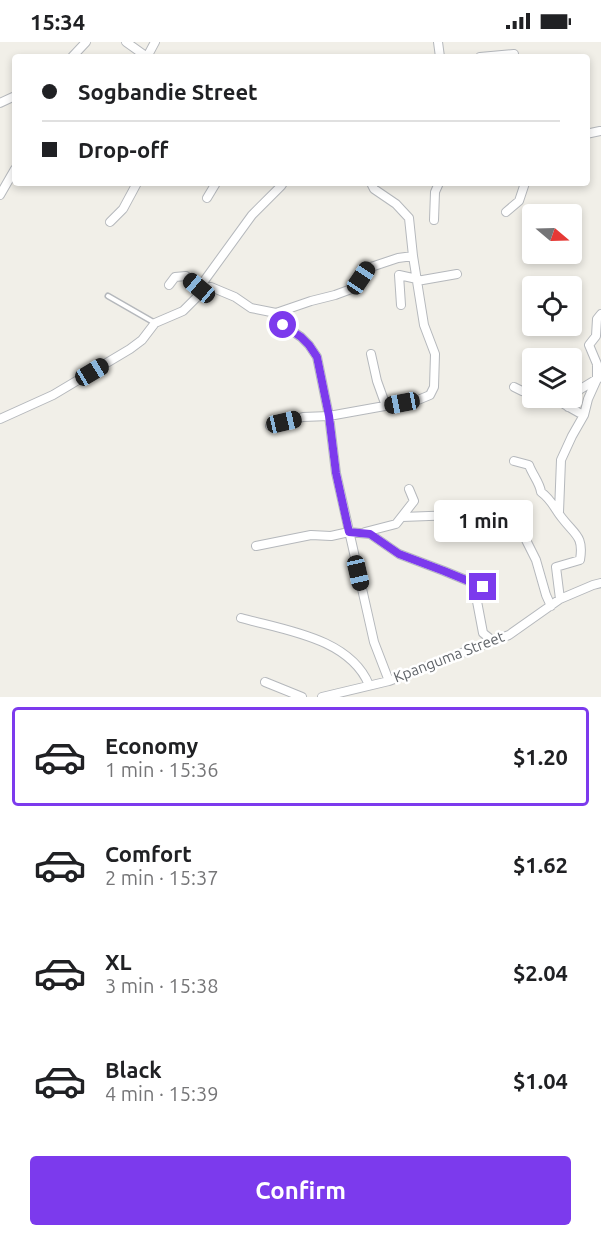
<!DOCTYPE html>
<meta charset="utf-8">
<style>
:root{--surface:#fff;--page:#f2f2f2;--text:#202124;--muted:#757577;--line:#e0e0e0;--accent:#7c3aed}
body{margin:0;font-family:Ubuntu,sans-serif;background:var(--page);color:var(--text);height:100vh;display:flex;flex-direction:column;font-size:22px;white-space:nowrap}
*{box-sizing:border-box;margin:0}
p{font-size:20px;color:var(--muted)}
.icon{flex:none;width:33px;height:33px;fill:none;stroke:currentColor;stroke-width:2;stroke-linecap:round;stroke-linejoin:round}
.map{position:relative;height:655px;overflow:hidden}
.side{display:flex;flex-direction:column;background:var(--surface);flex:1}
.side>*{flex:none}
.guide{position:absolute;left:12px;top:12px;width:578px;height:132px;border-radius:6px;box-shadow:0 3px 9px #0003;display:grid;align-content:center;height:132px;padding:0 30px;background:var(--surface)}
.needle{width:39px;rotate:109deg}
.tools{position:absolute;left:522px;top:162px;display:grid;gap:12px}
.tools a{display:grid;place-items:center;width:60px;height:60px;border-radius:6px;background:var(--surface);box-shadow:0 3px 9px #0003;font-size:30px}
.end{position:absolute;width:27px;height:27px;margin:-14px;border:8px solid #7c3aed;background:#fff;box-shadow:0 0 0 3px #fff}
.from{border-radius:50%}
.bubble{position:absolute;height:42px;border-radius:6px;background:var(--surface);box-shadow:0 3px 9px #0003;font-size:20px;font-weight:700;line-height:42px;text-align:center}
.car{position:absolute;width:18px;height:36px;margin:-18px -9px;border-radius:8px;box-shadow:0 0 4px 2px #0007;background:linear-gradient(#222 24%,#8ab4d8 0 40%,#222 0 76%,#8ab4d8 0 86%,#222 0)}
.guide b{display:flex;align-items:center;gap:21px;height:57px;font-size:22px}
.guide b+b{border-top:2px solid var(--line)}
.guide i{width:15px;height:15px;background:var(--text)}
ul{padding:10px 0 0;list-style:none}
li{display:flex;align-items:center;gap:18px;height:99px;margin:0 12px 9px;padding:0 18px;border:3px solid transparent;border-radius:6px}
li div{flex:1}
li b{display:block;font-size:22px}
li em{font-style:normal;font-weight:700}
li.active{border-color:var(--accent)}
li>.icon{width:54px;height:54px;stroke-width:1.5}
.button{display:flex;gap:12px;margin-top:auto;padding:12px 30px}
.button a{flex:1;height:69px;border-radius:6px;background:var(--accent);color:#fff;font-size:24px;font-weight:700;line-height:69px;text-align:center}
.status{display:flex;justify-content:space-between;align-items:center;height:42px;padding:0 30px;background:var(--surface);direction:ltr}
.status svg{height:16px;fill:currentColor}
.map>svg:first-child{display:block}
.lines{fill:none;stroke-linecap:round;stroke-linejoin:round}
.lane-casing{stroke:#b5b8bc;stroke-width:7}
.street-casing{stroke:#b5b8bc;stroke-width:10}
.lane{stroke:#fff;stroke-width:4}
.street{stroke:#fff;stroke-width:8}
.route{stroke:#7c3aed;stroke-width:8}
.labels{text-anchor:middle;stroke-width:5;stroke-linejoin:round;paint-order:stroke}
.street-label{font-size:15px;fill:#5f6368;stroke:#fff}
</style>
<div class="status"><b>15:34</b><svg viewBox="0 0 49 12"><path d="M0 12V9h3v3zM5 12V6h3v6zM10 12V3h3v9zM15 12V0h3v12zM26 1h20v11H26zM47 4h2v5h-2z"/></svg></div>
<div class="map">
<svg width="601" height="655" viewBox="0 0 601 655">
<rect width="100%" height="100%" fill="#f1efe8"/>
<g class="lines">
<g class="lane-casing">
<path id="lane" d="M108,254L155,281"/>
</g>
<g class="street-casing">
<path id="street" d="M126,0L147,15
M438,0L440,15
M72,15L86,0
M147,15L155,0
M480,15L514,12
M0,61L15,54
M586,92L600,89
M0,153L15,127
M207,156L216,141
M506,170L519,159L525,141
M434,178L435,150L439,141
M110,180L123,167L137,141
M417,239L457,232
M169,243L175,235L186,234L199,246L211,245L235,255L251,266L276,271L311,259L335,253L354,246L368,226L398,216L413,214
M401,263L399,233L417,237
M283,283L301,295L309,303L317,315L329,374L336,431L374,600L389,639
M371,312L377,339L386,364
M514,345L522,349L532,351
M550,356C562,359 572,368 584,373
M568,365L579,348L597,337V322L589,303L596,294L597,277L601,272
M0,377L53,353L130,307L142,298L155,281L183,269L199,253V246L252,173L281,144L283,141
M270,384L303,375L329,374L418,358L430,353L434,345L435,312L424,283L413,214L409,176L396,162L374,147L371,141
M514,419L529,423C532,432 540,441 541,450C552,458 554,466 562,476C575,493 584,494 580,518L556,525L560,557
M559,470L561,418L572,394L584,373L588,357L597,337L601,335
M402,475L456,473L494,477L518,473L526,498L536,518L546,553L551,564
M365,490L396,482L414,459L409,447
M256,504L311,493L331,494L349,490L370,492L399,512L444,529L483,545L476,554L483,591L493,599
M241,576C284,588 350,596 369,643
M265,640L302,655
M322,655L389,639L509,593L560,557L593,543L601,541"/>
</g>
<use href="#lane" class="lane"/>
<use href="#street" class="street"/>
</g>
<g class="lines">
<path class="route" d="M283,283L301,295L309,303L317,315L329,374L336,431L349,490L370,492L399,512L444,529L483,545"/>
</g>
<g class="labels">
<g class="street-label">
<text transform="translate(449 615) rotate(-21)" y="5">Kpanguma Street</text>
</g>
</g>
</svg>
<div class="tools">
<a><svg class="needle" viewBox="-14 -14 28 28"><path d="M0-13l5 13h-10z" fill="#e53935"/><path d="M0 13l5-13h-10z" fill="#757577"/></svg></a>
<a><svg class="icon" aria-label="locate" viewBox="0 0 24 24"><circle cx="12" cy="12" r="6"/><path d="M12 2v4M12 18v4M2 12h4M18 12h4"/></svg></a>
<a><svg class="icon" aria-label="layers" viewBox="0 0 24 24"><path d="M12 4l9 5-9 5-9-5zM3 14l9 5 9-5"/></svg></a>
</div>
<i class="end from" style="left:283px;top:283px"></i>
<i class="end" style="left:483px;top:545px"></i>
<div class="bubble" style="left:434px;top:458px;width:99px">1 min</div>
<i class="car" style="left:361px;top:236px;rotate:34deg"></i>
<i class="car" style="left:199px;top:246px;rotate:310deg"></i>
<i class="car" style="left:92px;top:330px;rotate:59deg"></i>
<i class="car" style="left:402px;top:361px;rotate:259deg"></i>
<i class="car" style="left:284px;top:380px;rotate:77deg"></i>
<i class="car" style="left:358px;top:531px;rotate:167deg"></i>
<div class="guide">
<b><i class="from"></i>Sogbandie Street</b>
<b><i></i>Drop-off</b>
</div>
</div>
<section class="side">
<ul>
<li class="active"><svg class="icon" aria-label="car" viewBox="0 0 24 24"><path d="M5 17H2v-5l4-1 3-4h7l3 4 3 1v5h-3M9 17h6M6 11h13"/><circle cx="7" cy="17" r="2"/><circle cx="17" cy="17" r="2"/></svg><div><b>Economy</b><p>1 min · 15:36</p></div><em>$1.20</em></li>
<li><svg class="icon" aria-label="car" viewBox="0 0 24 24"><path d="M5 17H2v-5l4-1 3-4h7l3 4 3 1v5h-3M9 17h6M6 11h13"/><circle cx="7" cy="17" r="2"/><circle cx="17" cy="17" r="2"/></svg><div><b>Comfort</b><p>2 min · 15:37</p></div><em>$1.62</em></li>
<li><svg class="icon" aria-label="car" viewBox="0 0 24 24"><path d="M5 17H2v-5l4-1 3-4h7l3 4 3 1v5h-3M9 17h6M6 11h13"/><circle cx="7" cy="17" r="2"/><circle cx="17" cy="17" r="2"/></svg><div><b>XL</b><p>3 min · 15:38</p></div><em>$2.04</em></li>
<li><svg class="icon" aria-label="car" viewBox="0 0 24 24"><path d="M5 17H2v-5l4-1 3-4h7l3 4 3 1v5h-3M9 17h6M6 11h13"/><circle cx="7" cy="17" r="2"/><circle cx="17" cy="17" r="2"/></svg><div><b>Black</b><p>4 min · 15:39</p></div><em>$1.04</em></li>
</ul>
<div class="button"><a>Confirm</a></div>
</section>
